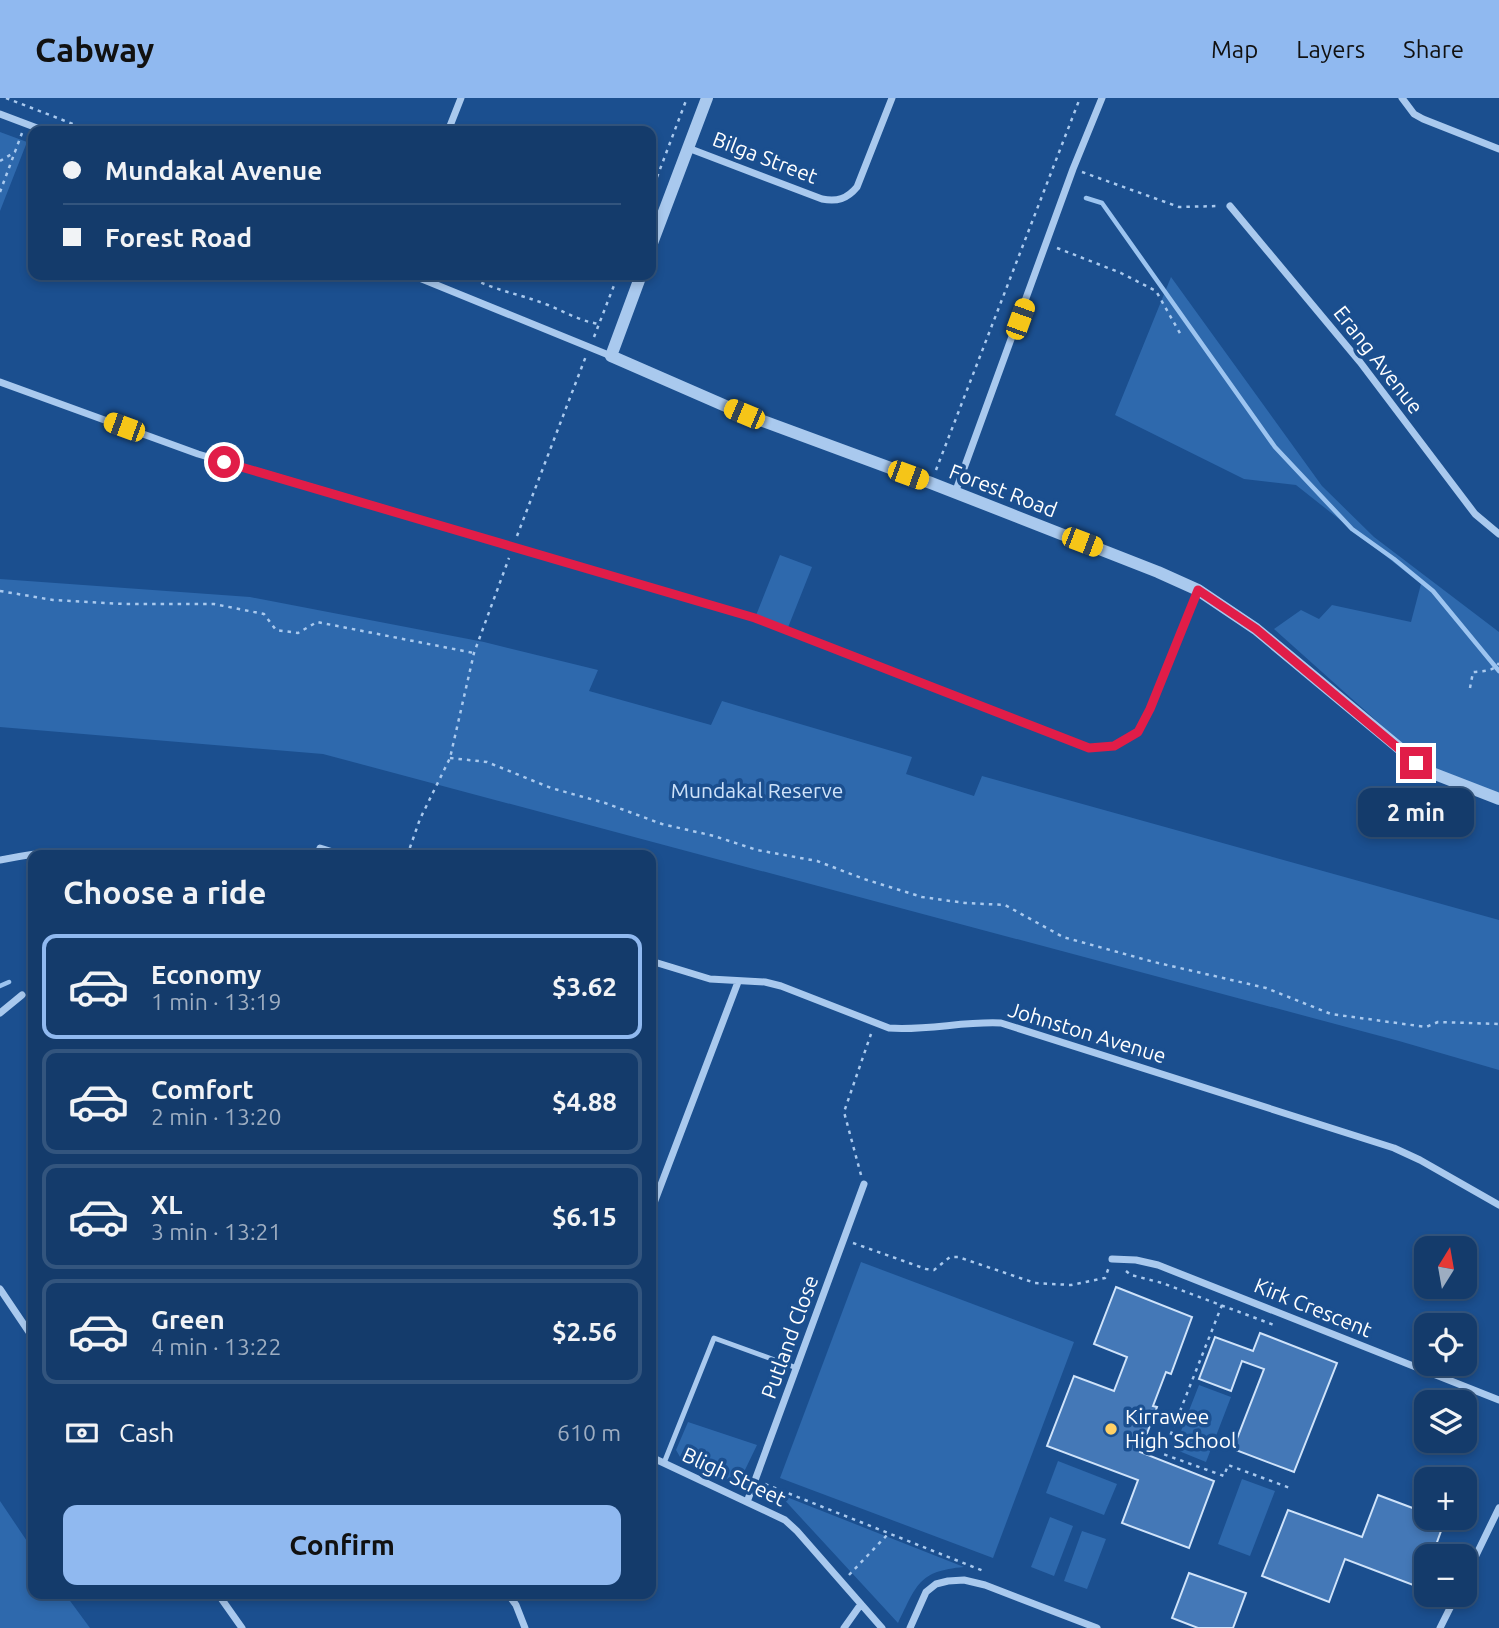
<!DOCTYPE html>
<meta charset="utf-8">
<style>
:root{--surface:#143b6b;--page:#1d4271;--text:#f1f3f6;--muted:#9dadc1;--line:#33557e;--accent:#90b9f0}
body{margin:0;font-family:Ubuntu,sans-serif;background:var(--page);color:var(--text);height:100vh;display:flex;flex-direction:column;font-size:26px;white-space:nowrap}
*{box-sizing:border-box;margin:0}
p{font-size:23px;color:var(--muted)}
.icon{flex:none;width:38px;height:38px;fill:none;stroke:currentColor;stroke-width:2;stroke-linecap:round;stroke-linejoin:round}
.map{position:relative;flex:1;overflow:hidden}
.side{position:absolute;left:28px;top:752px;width:628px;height:749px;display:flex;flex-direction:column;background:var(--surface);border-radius:14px;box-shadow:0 4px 10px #0003,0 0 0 2px var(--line)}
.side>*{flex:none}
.hud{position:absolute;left:28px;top:28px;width:628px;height:154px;border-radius:14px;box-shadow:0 4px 10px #0003,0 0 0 2px var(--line);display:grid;align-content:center;height:154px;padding:0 35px;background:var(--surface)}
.needle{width:46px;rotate:11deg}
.buttons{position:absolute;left:1414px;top:1138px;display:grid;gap:14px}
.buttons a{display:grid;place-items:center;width:63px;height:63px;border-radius:14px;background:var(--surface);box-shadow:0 4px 10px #0003,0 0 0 2px var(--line);font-size:35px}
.end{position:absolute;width:32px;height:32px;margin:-16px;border:9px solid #e11d48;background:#fff;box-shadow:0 0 0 4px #fff}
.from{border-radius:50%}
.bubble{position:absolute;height:49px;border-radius:14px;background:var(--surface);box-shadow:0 4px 10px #0003,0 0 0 2px var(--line);font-size:23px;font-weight:700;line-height:49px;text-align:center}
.car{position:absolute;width:21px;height:42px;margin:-21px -10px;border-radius:9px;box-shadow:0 0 5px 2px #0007;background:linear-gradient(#f5c518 24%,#345 0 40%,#f5c518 0 76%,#345 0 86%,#f5c518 0)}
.hud b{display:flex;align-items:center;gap:24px;height:66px;font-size:26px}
.hud b+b{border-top:2px solid var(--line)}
.hud i{width:18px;height:18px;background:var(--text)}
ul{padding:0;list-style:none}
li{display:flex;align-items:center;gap:21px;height:105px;margin:0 14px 10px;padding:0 21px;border:4px solid var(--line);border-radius:14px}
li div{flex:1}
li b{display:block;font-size:26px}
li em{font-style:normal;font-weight:700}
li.active{border-color:var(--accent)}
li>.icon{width:63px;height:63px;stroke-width:1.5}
h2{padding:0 35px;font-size:32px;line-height:84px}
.pay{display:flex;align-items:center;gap:18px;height:77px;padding:0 35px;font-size:26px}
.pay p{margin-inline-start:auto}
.action{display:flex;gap:14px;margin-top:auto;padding:14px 35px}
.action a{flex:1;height:80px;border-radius:14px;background:var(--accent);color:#111;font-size:28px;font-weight:700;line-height:80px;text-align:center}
header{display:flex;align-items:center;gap:42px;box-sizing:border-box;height:98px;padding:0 35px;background:var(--accent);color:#111}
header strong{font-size:33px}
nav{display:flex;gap:38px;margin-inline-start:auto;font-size:24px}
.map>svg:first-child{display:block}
.green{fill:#2e69ad}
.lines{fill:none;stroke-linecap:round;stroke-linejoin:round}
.stream{stroke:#9cc4f0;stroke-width:4.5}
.building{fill:#4478b7;stroke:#cfe3fa;stroke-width:2}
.path{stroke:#a9c9ee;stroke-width:2.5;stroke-dasharray:3.5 5;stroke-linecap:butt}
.service{stroke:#a9c9ee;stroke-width:5}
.minor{stroke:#a9c9ee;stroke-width:7}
.tertiary{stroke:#a9c9ee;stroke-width:12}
.route{stroke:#e11d48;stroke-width:9}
.poi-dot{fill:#ffd166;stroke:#1b4f8f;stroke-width:2.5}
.labels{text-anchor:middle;stroke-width:7;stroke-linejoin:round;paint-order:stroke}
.street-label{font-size:21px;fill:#fff;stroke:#1b4f8f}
.park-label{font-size:21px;fill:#cfe3fa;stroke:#1b4f8f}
.poi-label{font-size:21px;fill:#fff;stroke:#1b4f8f;text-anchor:start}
</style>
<header>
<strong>Cabway</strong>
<nav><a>Map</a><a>Layers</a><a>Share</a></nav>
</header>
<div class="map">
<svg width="1499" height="1530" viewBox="0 0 1499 1530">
<rect width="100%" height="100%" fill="#1b4f8f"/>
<path class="green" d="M0,34L27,44L0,113Z
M1171,179L1322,388L1374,439L1499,534V697L1428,669L1274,531L1301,512L1319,521L1332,507L1411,524L1421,486L1296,387L1244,381L1115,317Z
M780,457L812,469L787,532L755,520Z
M0,481L250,499L484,544L598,572L589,593L711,627L722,603L912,659L906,676L974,698L982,678L1499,822V972L1399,943L323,656L0,629Z
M861,1164L1074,1244L993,1460L780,1380Z
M1199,1287L1231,1299L1206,1364L1174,1351Z
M688,1324L757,1347L743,1376L728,1382L683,1364L676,1352Z
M1058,1363L1117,1386L1104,1417L1046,1395Z
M1242,1381L1275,1393L1250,1458L1218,1446Z
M779,1396L964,1469C918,1473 917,1487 898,1525Z
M0,1403L33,1452V1496H65L90,1530H0Z
M1050,1419L1073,1428L1054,1478L1031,1469Z
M1082,1433L1106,1441L1087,1491L1064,1483Z"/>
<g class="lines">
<path class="stream" d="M1086,100L1102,105L1275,349L1352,431L1394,461L1433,493L1499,573
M0,888L9,884"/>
</g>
<path class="building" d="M1116,1189L1192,1219L1171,1276L1166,1274L1153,1308L1157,1309L1140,1354L1214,1383L1189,1450L1122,1425L1138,1382L1047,1348L1074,1278L1114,1293L1127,1259L1094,1246Z
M1260,1235L1337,1265L1294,1374L1233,1351L1264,1271L1242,1263L1231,1293L1199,1281L1215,1239L1253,1253Z
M1378,1397L1426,1415V1419L1445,1422L1432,1458H1426V1474L1421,1490L1345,1461L1329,1504L1262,1478L1288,1412L1362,1439Z
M1189,1475L1246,1495L1233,1530H1198L1172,1520Z"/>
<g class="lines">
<path class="path" d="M6,0L91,33
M0,63L15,54
M1082,74L1179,109L1219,108
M0,94L22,35
M651,95L687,0
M1057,150L1121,175L1156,193L1181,237
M466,177C494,193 518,195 548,207C565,214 580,223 599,226
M594,239L618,177
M936,372L1080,0
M517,438L586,258
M0,493L53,502L124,506H214L264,516L276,532L298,535L317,524L474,555
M1470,590L1473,574C1483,573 1493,574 1499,565
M450,660L487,664L551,690L605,705L662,726L714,738L757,752L817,763L864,781L922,799L965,805L1005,807L1063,839L1154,864L1266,890L1331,916L1426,929L1438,924L1499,926
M407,758L420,721L450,660L474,555L509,460
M861,1077L844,1014L871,936
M853,1145L926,1171L934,1172L950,1159H958L1035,1185L1071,1187L1105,1180L1109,1169
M1126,1173L1131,1177L1162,1185L1274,1227
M1222,1207L1163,1356L1224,1378L1228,1367L1290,1390
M765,1386L986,1474
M849,1477L888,1436"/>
<path class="service" d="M664,1365L714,1240L797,1270"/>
<path class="minor" d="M1402,0L1414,16L1423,21L1499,51
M0,16L45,33
M448,33L461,0
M688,50L822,101C837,104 847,101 857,89L892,0
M1230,108L1360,264L1475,416L1499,436
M412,177L611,258
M0,284L198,356L755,520L1089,650L1114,648L1138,634L1150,611L1198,492
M955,395L1073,71L1102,0
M320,750L346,758
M0,762C40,754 76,750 116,758
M651,863L710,881L765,884L781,888L889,930C926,933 964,923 1001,925L1394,1050L1420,1062L1499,1107
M0,915L22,897
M651,1113L738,884
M1112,1161L1136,1162L1158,1167L1499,1302
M0,1191L33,1240
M651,1359L785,1422L797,1433L882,1530
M747,1404L864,1086
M1465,1480L1499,1410
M218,1496L242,1530
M508,1496L516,1507L525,1530
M844,1530L861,1506
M910,1530L926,1494L936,1486L948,1483L964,1482L985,1487L1097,1530
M1440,1530L1457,1496"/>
<path class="tertiary" d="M651,148L707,0
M641,177L611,258L744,316L931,385L1158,474L1198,492L1256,531L1427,673L1499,701"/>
</g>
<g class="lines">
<path class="route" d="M224,364L755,520L1089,650L1114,648L1138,634L1150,611L1198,492L1256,531L1416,665"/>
</g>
<circle class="poi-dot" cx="1111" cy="1331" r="7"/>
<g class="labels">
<g class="street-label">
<text transform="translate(765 60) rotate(21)" y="7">Bilga Street</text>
<text transform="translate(1378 262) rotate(52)" y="7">Erang Avenue</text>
<text transform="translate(1003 393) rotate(21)" y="7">Forest Road</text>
<text transform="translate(1087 935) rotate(17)" y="7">Johnston Avenue</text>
<text transform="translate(1313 1210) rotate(22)" y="7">Kirk Crescent</text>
<text transform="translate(790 1239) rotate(-70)" y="7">Putland Close</text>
<text transform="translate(734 1379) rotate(25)" y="7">Bligh Street</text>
</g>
<g class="park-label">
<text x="757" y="700">Mundakal Reserve</text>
</g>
<g class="poi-label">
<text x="1125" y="1326">Kirrawee<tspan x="1125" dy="24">High School</tspan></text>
</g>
</g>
</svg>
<div class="buttons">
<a><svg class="needle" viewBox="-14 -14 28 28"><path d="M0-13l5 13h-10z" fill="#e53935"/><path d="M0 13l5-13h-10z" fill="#9dadc1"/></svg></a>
<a><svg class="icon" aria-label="locate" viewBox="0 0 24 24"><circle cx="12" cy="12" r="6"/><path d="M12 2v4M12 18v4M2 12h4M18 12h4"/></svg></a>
<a><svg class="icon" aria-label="layers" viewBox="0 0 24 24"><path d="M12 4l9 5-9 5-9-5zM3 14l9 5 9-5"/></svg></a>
<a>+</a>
<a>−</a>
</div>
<i class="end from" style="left:224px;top:364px"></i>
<i class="end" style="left:1416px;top:665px"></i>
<div class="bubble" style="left:1358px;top:690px;width:116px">2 min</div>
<i class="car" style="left:1020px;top:221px;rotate:20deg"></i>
<i class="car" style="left:744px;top:316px;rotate:293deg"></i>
<i class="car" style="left:124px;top:329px;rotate:290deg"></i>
<i class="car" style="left:908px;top:377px;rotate:110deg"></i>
<i class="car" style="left:1082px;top:444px;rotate:111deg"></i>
<div class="hud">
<b><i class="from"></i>Mundakal Avenue</b>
<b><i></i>Forest Road</b>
</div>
<section class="side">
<h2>Choose a ride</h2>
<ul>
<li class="active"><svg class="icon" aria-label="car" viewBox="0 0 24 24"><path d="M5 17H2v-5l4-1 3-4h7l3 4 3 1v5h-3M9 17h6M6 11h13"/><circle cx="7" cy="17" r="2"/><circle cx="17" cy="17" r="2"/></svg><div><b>Economy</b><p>1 min · 13:19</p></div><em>$3.62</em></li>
<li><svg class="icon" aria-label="car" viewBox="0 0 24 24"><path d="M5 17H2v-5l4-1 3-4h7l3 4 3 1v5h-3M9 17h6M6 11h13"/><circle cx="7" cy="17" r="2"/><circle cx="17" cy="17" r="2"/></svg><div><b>Comfort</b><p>2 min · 13:20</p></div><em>$4.88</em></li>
<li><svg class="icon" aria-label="car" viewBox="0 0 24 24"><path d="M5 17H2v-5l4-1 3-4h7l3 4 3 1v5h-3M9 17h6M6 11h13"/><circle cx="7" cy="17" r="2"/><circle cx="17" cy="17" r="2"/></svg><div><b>XL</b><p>3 min · 13:21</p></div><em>$6.15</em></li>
<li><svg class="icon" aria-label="car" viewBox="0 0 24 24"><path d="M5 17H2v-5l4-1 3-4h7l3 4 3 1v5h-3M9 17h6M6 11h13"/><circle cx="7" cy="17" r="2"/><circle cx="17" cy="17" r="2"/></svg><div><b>Green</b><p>4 min · 13:22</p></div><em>$2.56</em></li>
</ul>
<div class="pay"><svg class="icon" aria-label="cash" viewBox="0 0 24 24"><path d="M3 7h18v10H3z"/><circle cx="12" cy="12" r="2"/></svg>Cash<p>610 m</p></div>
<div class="action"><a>Confirm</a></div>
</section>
</div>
